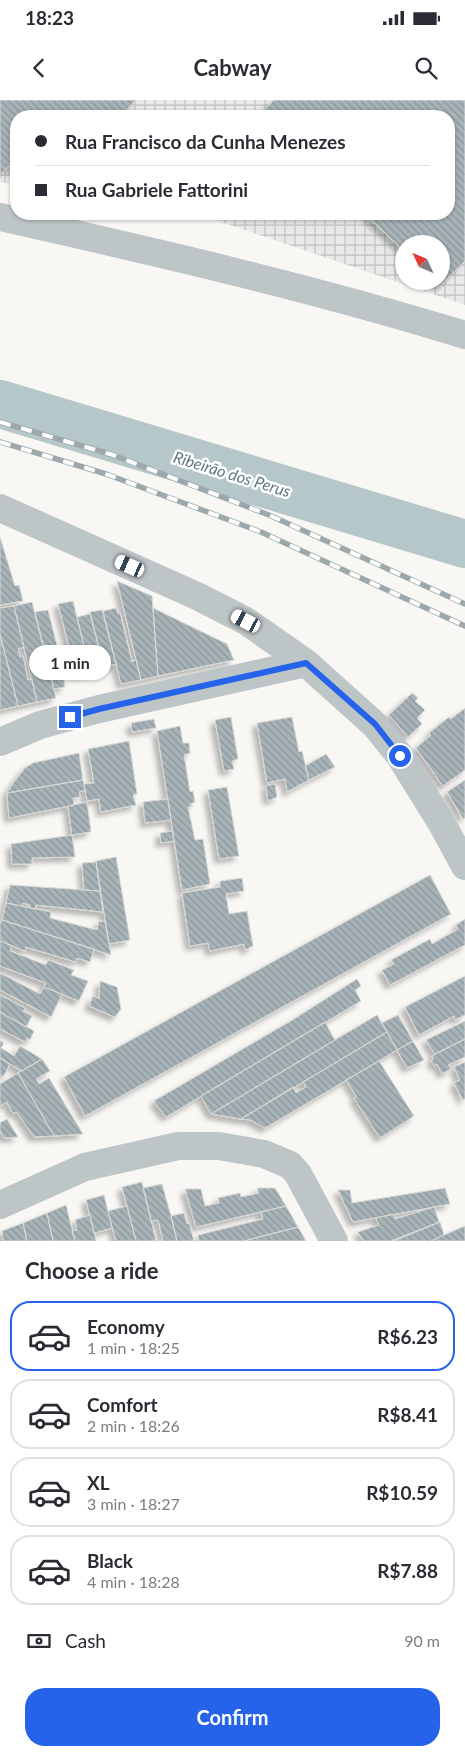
<!DOCTYPE html>
<meta charset="utf-8">
<style>
:root{--surface:#fff;--page:#f2f2f3;--text:#2b2b33;--muted:#7c7c81;--line:#e1e1e2;--accent:#2563eb}
body{margin:0;font-family:Lato,sans-serif;background:var(--page);color:var(--text);height:100vh;display:flex;flex-direction:column;font-size:19px;white-space:nowrap}
*{box-sizing:border-box;margin:0}
p{font-size:16px;color:var(--muted)}
.icon{flex:none;width:28px;height:28px;fill:none;stroke:currentColor;stroke-width:2;stroke-linecap:round;stroke-linejoin:round}
.map{position:relative;height:1141px;overflow:hidden}
.details{display:flex;flex-direction:column;background:var(--surface);flex:1}
.details>*{flex:none}
.guide{position:absolute;left:10px;top:10px;width:445px;height:110px;border-radius:20px;box-shadow:0 1px 4px #0004;display:grid;align-content:center;height:110px;padding:0 25px;background:var(--surface)}
.needle{width:32px;rotate:314deg}
.buttons{position:absolute;left:395px;top:135px;display:grid;gap:10px}
.buttons a{display:grid;place-items:center;width:55px;height:55px;border-radius:50%;background:var(--surface);box-shadow:0 1px 4px #0004;font-size:25px}
.end{position:absolute;width:22px;height:22px;margin:-11px;border:6px solid #2563eb;background:#fff;box-shadow:0 0 0 2px #fff}
.from{border-radius:50%}
.bubble{position:absolute;height:35px;border-radius:18px;background:var(--surface);box-shadow:0 1px 4px #0004;font-size:16px;font-weight:700;line-height:35px;text-align:center}
.car{position:absolute;width:15px;height:30px;margin:-15px -8px;border-radius:6px;box-shadow:0 0 4px 1px #0007;background:linear-gradient(#fff 24%,#345 0 40%,#fff 0 76%,#345 0 86%,#fff 0)}
.guide b{display:flex;align-items:center;gap:18px;height:48px;font-size:19px}
.guide b+b{border-top:1px solid var(--line)}
.guide i{width:12px;height:12px;background:var(--text)}
ul{padding:0;list-style:none}
li{display:flex;align-items:center;gap:15px;height:70px;margin:0 10px 8px;padding:0 15px;border:2px solid var(--line);border-radius:20px}
li div{flex:1}
li b{display:block;font-size:19px}
li em{font-style:normal;font-weight:700}
li.on{border-color:var(--accent)}
li>.icon{width:45px;height:45px;stroke-width:1.5}
h2{padding:0 25px;font-size:22px;line-height:60px}
.pay{display:flex;align-items:center;gap:12px;height:55px;padding:0 25px;font-size:19px}
.pay p{margin-inline-start:auto}
.cta{display:flex;gap:10px;margin-top:auto;padding:10px 25px}
.cta a{flex:1;height:58px;border-radius:20px;background:var(--accent);color:#fff;font-size:20px;font-weight:700;line-height:58px;text-align:center}
.status{display:flex;justify-content:space-between;align-items:center;height:35px;padding:0 25px;background:var(--surface);direction:ltr}
.status svg{height:14px;fill:currentColor}
header{display:flex;justify-content:space-between;align-items:center;height:65px;padding:0 25px;background:var(--surface);font-size:22px;font-weight:700}
.map>svg:first-child{display:block}
.industrial{fill:url(#industrial-grid);fill-rule:evenodd}
.lines{fill:none;stroke-linecap:round;stroke-linejoin:round}
.river{stroke:#b5c7c8;stroke-width:48}
.building{fill:url(#building-back-hatch);stroke:#d9d9d7;filter:url(#shadow)}
.minor{stroke:#bec5c7;stroke-width:28}
.rail-casing{stroke:#9da8ac;stroke-width:5.5}
.rail{stroke:#fff;stroke-width:4;stroke-dasharray:11;stroke-linecap:butt}
.route{stroke:#2563eb;stroke-width:6}
.labels{text-anchor:middle;stroke-width:5;stroke-linejoin:round;paint-order:stroke}
.water-label{font-size:16px;font-style:italic;fill:#5c787c;stroke:#fff}
</style>
<div class="status"><b>18:23</b><svg viewBox="0 0 49 12"><path d="M0 12V9h3v3zM5 12V6h3v6zM10 12V3h3v9zM15 12V0h3v12zM26 1h20v11H26zM47 4h2v5h-2z"/></svg></div>
<header><svg class="icon" aria-label="back" viewBox="0 0 24 24"><path d="M15 5l-7 7 7 7"/></svg>Cabway<svg class="icon" aria-label="search" viewBox="0 0 24 24"><circle cx="10" cy="10" r="6"/><path d="M15 15l6 6"/></svg></header>
<div class="map">
<svg width="465" height="1141" viewBox="0 0 465 1141">
<defs>
<pattern id="industrial-grid" width="8" height="8" patternUnits="userSpaceOnUse" patternTransform="scale(1.25)"><rect width="8" height="8" fill="#e8e9e8"/><path d="M0 4h8M4 0v8" fill="none" stroke="#bfc2c1"/></pattern>
<pattern id="building-back-hatch" width="6" height="6" patternUnits="userSpaceOnUse" patternTransform="scale(1.25)"><rect width="6" height="6" fill="#a7b3b7"/><path d="M-1 5l2 2M0 0l6 6M5-1l2 2" fill="none" stroke="#8b969a"/></pattern>
<filter id="shadow"><feDropShadow dx="-4.5" dy="4.5" stdDeviation="2.5" flood-color="#0004"/></filter>
</defs>
<rect width="100%" height="100%" fill="#f8f7f4"/>
<path class="industrial" d="M0,0H465V205L198,114H449V16H16V85L0,82ZM404,144H441V181H404Z"/>
<g class="lines">
<path class="river" d="M0,304L465,444"/>
</g>
<path class="building" d="M0,0H136L121,16H16V72L9,66L0,75Z
M274,0H465V161L440,186L435,181H441V144H404V151L365,114H449V16H264L261,13Z
M0,437L15,486L19,485L23,501L0,505Z
M117,481L152,496L158,576L141,580Z
M73,501L90,571L76,574L58,504Z
M32,502L56,598L37,602L14,506Z
M14,506L24,547L18,549L20,557L23,556L28,580L32,579L37,602L18,606L0,534V508Z
M116,508L118,514L120,513L132,562L136,560L141,580L121,584L103,511Z
M153,508L227,544L234,560L158,576Z
M48,510L65,576H63L65,587L54,589L35,512Z
M102,510L116,564L104,567L90,512Z
M90,514L104,567L90,571L77,517Z
M0,534L18,606L0,610Z
M412,593L418,598L415,601L425,610L417,618L422,624L408,637L389,615Z
M465,608V670L443,686L416,648L431,635L429,633L449,617L451,619Z
M231,617L238,659L232,661L234,669L224,671L215,620Z
M292,617L299,652L302,651L309,680L287,692L285,679L267,683L257,623Z
M154,619L156,628L132,632L131,623Z
M180,626L183,643H189L190,653L184,655L190,692L193,691L195,702L190,704L192,706L188,707L195,740L203,739L210,784L182,790L157,631Z
M129,641L137,694L133,695L136,705L101,712L99,699L87,701L84,684L94,683L88,649Z
M79,653L83,680L7,693L14,682L25,668L33,663Z
M326,654L335,667L309,680L305,666Z
M83,680L85,690L79,692L80,697L73,698L74,705L9,718L7,693Z
M465,680V718L463,719L447,692Z
M275,684L277,697L268,701L266,686Z
M227,687L239,756L219,759L208,690Z
M168,699L171,720L145,723L143,702Z
M87,702L91,732L72,735L68,706Z
M172,731L174,741L161,743L160,733Z
M72,735L75,757L32,758V764H12L11,744Z
M116,757L130,840L109,844L96,761Z
M96,762L100,791L84,790L82,763Z
M430,775L451,814L85,1016L64,977Z
M242,778L244,791L226,794L229,814L247,811L253,846L245,850L244,844L210,851L208,843L190,846L182,793L220,787V781Z
M10,785L100,791L103,812L36,805L35,809L29,808L30,805L23,803L22,806L6,803Z
M6,803L51,812L50,818L97,830L99,821L105,822L111,855L2,820Z
M465,819V845L390,885L382,870L394,864L391,860L430,839L432,844L458,829L456,825Z
M2,820L94,849L90,862L77,858L76,862L26,847L25,851L0,841V823Z
M0,841L12,846L10,851L46,865L48,860L74,870L71,875L88,881L79,901L44,887L46,883L0,866Z
M0,873L40,894L44,887L62,894L51,917L0,890Z
M465,876V915L455,920L454,916L419,935L405,907Z
M357,879L361,886L355,890L361,901L297,939L166,1017L154,1001L294,919Z
M100,881L117,887L121,909L115,917L89,906L93,896L99,899Z
M0,895L25,908L23,911L32,916L26,927L0,912Z
M0,912L34,931L30,940L27,938L25,942L0,929Z
M377,915L387,932L241,1019L211,1014Z
M398,915L413,941L397,950L382,923Z
M465,921V939L435,954L426,940Z
M325,922L335,940L211,1014L201,996Z
M387,932L397,950L372,965L265,1028L251,1020L241,1019L293,987L296,993L306,987L303,982Z
M465,939V957L448,965L451,969L442,974L437,964L434,966L431,961L434,959L432,956Z
M0,940L4,943L1,948L14,956L20,946L42,959L22,971L0,958Z
M413,941L424,960L407,968L397,950Z
M0,958L10,964L3,977L0,975Z
M42,959L50,971L36,979L39,984L49,978L83,1034L54,1036L18,973Z
M379,961L414,1016L380,1038L354,998L357,997L346,980Z
M465,962V999L463,1000L454,983L460,980L454,967Z
M18,973L54,1036L34,1037L17,1012L13,1013L7,1002L0,1006V984Z
M7,1019L18,1037L4,1038L0,1031V1023Z
M142,1082L145,1094L156,1141H136L122,1087Z
M162,1084L171,1116L177,1141H159L163,1140L158,1120L151,1121L143,1088Z
M257,1088H275L286,1106L196,1127L185,1089H201L205,1106L219,1103L218,1098L240,1093L241,1097L259,1093Z
M445,1088L450,1104L353,1122L338,1090H350L352,1103Z
M104,1095L112,1128L94,1133L86,1100Z
M66,1105L75,1141H53L47,1113Z
M127,1106L136,1141H116L108,1111Z
M286,1106L298,1127L244,1141H199L198,1135L263,1119L261,1112Z
M434,1107L439,1122L391,1141H363L358,1132L379,1125L376,1118L393,1114L395,1119Z
M47,1113L53,1141H27L23,1123Z
M184,1113L187,1124L189,1123L194,1141H177L171,1116Z
M90,1115L96,1141H75L72,1131L77,1130L75,1120Z
M440,1122L444,1135L431,1141H394Z
M23,1123L27,1141H3L2,1131Z
M465,1126V1141H431L444,1135Z
M298,1127L306,1141H244Z"/>
<g class="lines">
<path class="minor" d="M0,117C156,152 312,188 465,235
M0,408L197,496L246,521L306,563L375,625L400,656L441,722L465,766
M0,642L40,625L99,609L306,563
M0,1105L85,1067L178,1046H219L264,1054L290,1065L298,1074L334,1141"/>
<g class="rail-casing">
<path id="rail" d="M0,322L113,355L269,415L465,504
M0,342L106,374L261,432L465,526"/>
</g>
<use href="#rail" class="rail"/>
</g>
<g class="lines">
<path class="route" d="M70,617L99,609L306,563L375,624L400,656"/>
</g>
<g class="labels">
<g class="water-label">
<text transform="translate(232 374) rotate(17)" y="6">Ribeirão dos Perus</text>
</g>
</g>
</svg>
<div class="buttons">
<a><svg class="needle" viewBox="-14 -14 28 28"><path d="M0-13l5 13h-10z" fill="#e53935"/><path d="M0 13l5-13h-10z" fill="#7c7c81"/></svg></a>
</div>
<i class="end from" style="left:400px;top:656px"></i>
<i class="end" style="left:70px;top:617px"></i>
<div class="bubble" style="left:29px;top:545px;width:82px">1 min</div>
<i class="car" style="left:130px;top:466px;rotate:294deg"></i>
<i class="car" style="left:246px;top:521px;rotate:297deg"></i>
<div class="guide">
<b><i class="from"></i>Rua Francisco da Cunha Menezes</b>
<b><i></i>Rua Gabriele Fattorini</b>
</div>
</div>
<section class="details">
<h2>Choose a ride</h2>
<ul>
<li class="on"><svg class="icon" aria-label="car" viewBox="0 0 24 24"><path d="M5 17H2v-5l4-1 3-4h7l3 4 3 1v5h-3M9 17h6M6 11h13"/><circle cx="7" cy="17" r="2"/><circle cx="17" cy="17" r="2"/></svg><div><b>Economy</b><p>1 min · 18:25</p></div><em>R$6.23</em></li>
<li><svg class="icon" aria-label="car" viewBox="0 0 24 24"><path d="M5 17H2v-5l4-1 3-4h7l3 4 3 1v5h-3M9 17h6M6 11h13"/><circle cx="7" cy="17" r="2"/><circle cx="17" cy="17" r="2"/></svg><div><b>Comfort</b><p>2 min · 18:26</p></div><em>R$8.41</em></li>
<li><svg class="icon" aria-label="car" viewBox="0 0 24 24"><path d="M5 17H2v-5l4-1 3-4h7l3 4 3 1v5h-3M9 17h6M6 11h13"/><circle cx="7" cy="17" r="2"/><circle cx="17" cy="17" r="2"/></svg><div><b>XL</b><p>3 min · 18:27</p></div><em>R$10.59</em></li>
<li><svg class="icon" aria-label="car" viewBox="0 0 24 24"><path d="M5 17H2v-5l4-1 3-4h7l3 4 3 1v5h-3M9 17h6M6 11h13"/><circle cx="7" cy="17" r="2"/><circle cx="17" cy="17" r="2"/></svg><div><b>Black</b><p>4 min · 18:28</p></div><em>R$7.88</em></li>
</ul>
<div class="pay"><svg class="icon" aria-label="cash" viewBox="0 0 24 24"><path d="M3 7h18v10H3z"/><circle cx="12" cy="12" r="2"/></svg>Cash<p>90 m</p></div>
<div class="cta"><a>Confirm</a></div>
</section>
